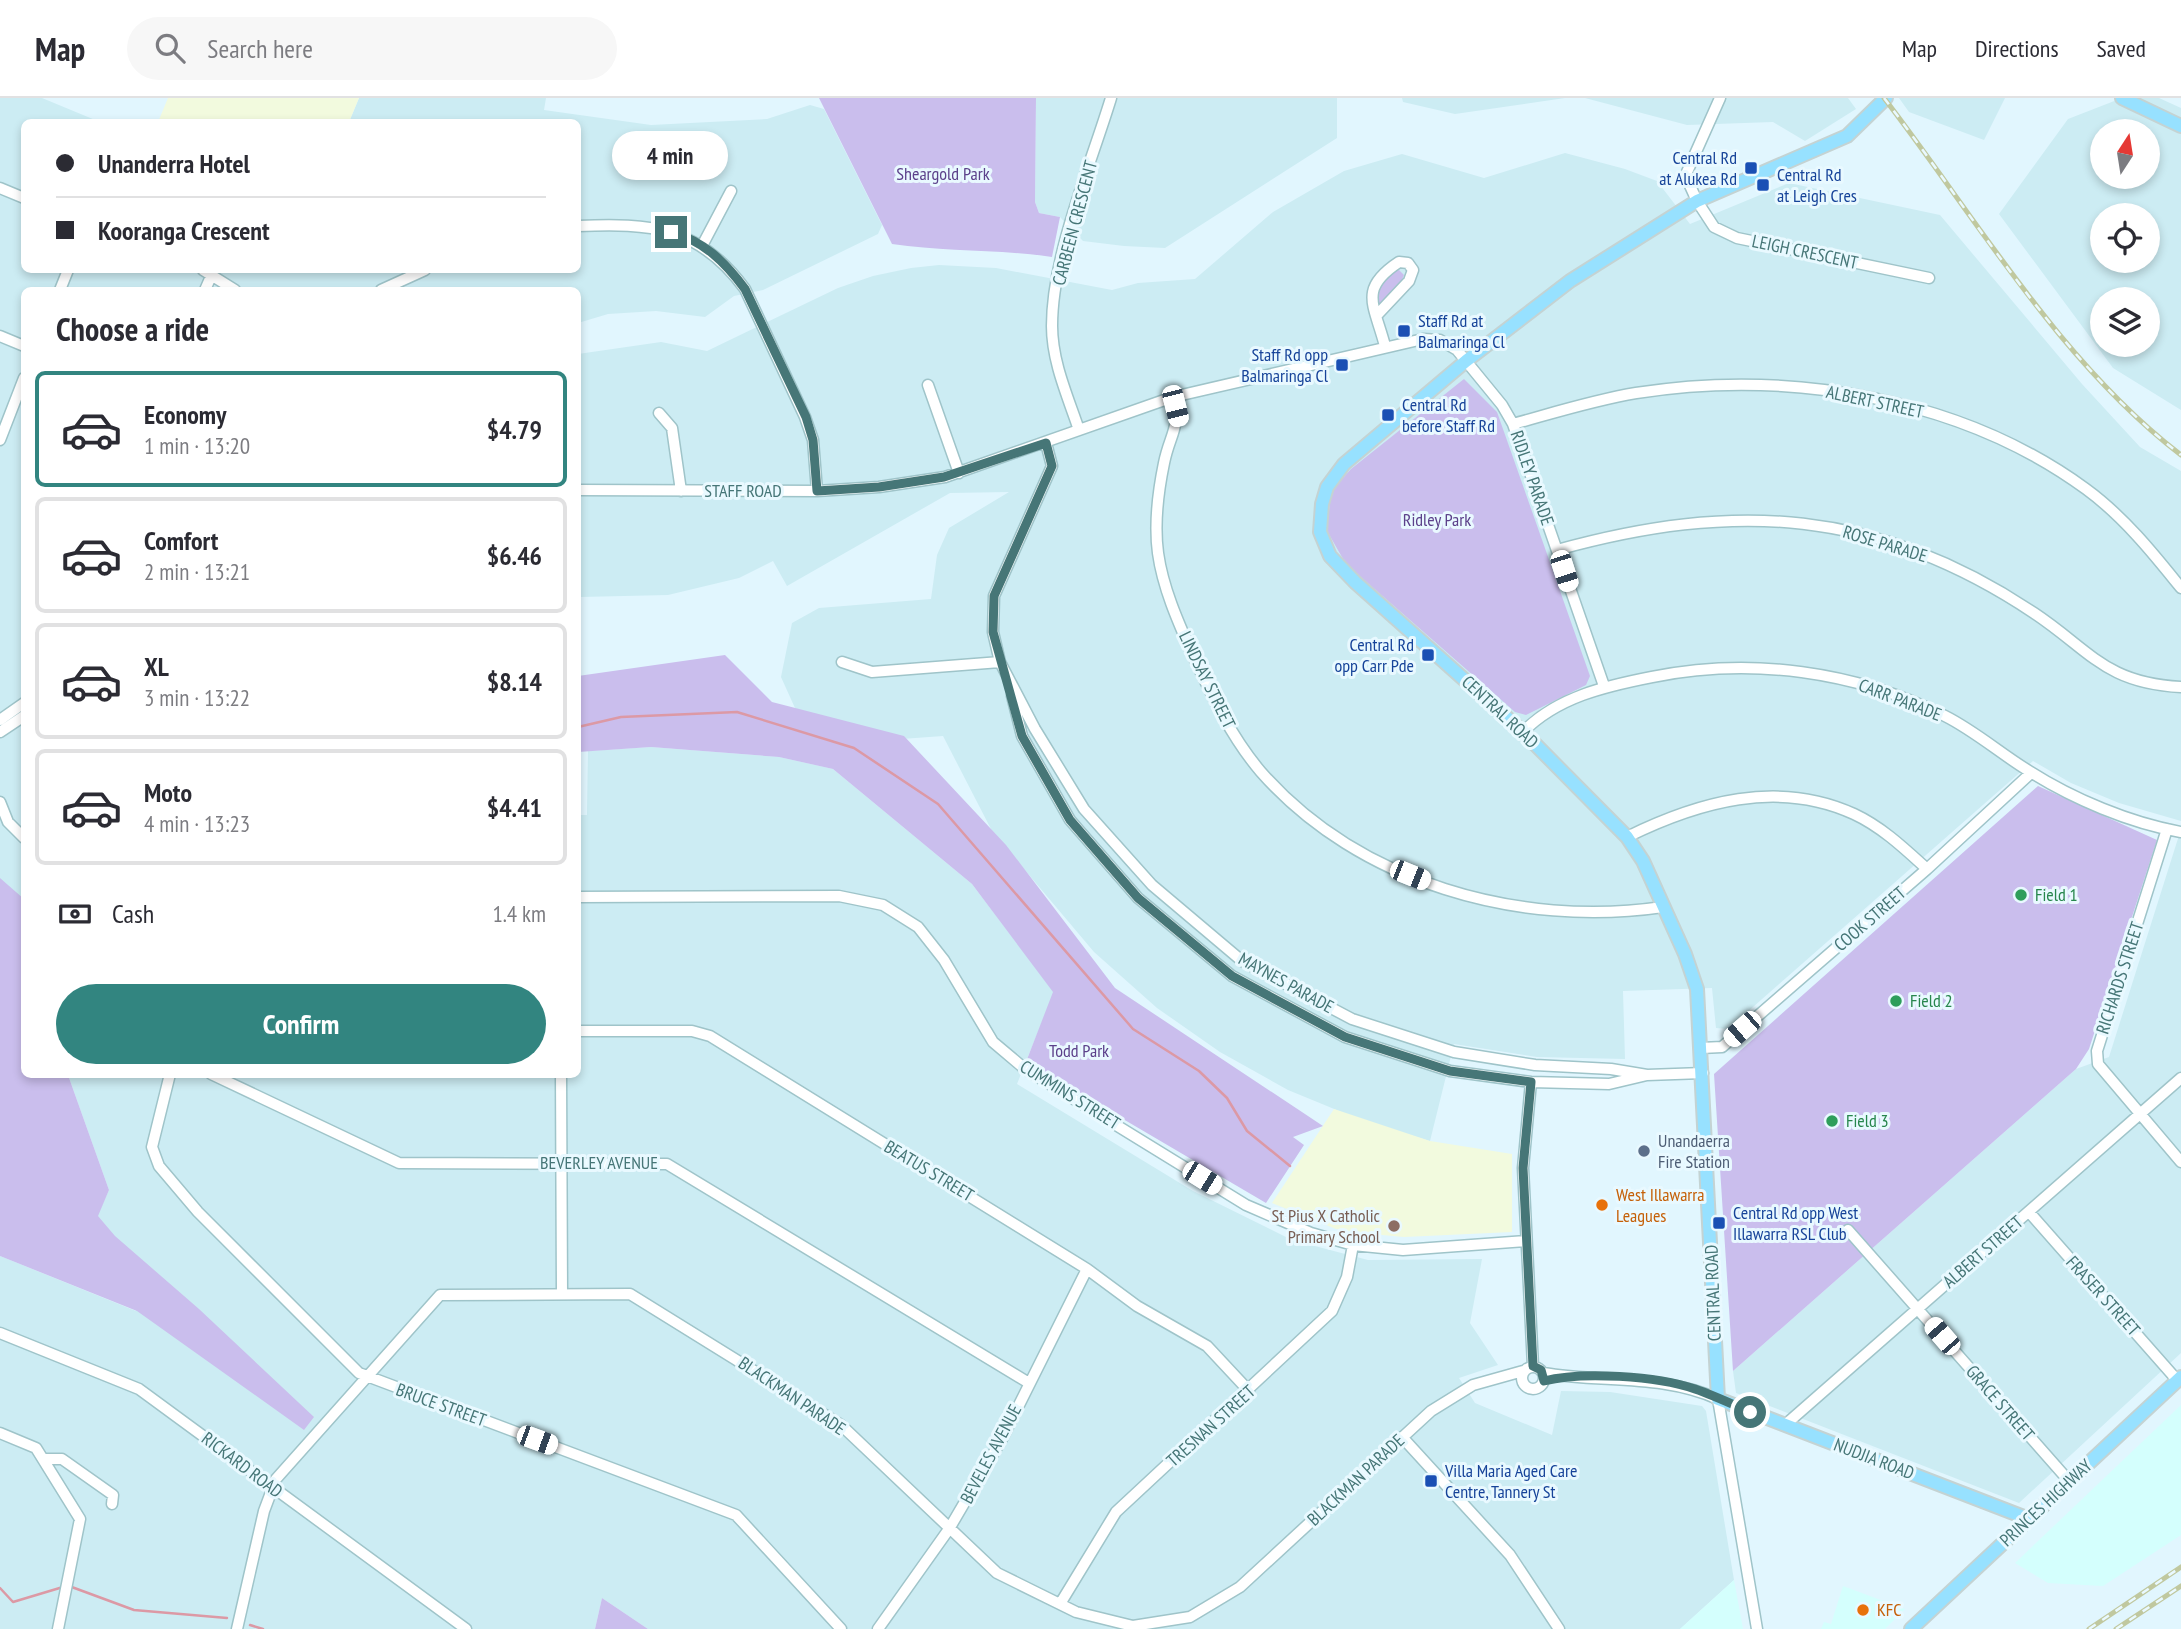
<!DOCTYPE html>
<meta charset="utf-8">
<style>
:root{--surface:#fff;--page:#f7f7f7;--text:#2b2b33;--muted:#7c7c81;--line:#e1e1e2;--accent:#328580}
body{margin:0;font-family:"PT Sans Narrow",sans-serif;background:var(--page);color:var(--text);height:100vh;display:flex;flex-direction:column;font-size:26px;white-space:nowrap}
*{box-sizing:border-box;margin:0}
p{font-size:23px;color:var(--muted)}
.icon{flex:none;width:38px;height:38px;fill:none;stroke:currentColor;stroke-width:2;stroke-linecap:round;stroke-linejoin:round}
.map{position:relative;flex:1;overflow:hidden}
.drawer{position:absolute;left:21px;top:189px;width:560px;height:791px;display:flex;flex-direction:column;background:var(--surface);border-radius:10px;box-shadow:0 4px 10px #0003}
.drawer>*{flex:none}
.guide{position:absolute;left:21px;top:21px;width:560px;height:154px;border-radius:10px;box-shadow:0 4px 10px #0003;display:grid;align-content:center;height:154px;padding:0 35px;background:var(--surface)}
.needle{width:46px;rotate:12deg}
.controls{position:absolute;left:2090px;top:21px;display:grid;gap:14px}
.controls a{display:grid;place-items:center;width:70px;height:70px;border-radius:50%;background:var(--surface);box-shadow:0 4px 10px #0003;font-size:35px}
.end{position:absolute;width:32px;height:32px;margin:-16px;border:9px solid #467677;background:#fff;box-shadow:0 0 0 4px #fff}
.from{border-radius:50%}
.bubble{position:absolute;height:49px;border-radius:24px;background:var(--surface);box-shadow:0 4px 10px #0003;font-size:23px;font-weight:700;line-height:49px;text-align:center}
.car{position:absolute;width:21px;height:42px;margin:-21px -10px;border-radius:9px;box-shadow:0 0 5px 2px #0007;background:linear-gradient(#fff 24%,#345 0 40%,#fff 0 76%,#345 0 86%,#fff 0)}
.guide b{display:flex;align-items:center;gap:24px;height:66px;font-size:26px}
.guide b+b{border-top:2px solid var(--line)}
.guide i{width:18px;height:18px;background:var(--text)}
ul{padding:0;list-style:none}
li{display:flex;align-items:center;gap:21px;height:116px;margin:0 14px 10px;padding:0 21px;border:4px solid var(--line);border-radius:10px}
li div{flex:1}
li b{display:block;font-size:26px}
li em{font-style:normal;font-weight:700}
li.selected{border-color:var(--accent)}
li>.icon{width:63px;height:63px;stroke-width:1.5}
h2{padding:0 35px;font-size:32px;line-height:84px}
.pay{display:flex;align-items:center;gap:18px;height:77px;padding:0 35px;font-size:26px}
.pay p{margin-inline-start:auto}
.action{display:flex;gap:14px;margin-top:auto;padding:14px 35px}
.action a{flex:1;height:80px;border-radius:42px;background:var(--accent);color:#fff;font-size:28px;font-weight:700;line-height:80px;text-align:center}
header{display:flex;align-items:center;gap:42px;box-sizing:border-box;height:98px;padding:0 35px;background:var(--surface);border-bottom:2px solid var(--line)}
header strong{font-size:33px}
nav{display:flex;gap:38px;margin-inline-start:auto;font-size:24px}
.search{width:490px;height:63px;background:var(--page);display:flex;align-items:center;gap:18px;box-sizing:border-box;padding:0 24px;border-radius:38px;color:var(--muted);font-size:26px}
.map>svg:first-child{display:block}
.residential{fill:#ccecf3;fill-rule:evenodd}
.commercial{fill:#d4fffd}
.education{fill:#f2fade}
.green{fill:#cabeed}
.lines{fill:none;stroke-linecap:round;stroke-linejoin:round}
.stream{stroke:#dc99a5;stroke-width:2.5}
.minor-casing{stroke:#9fc4c9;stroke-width:13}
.major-casing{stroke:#c4d3d3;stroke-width:16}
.minor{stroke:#fff;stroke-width:10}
.major{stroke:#97e1ff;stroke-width:12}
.rail-casing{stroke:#c0c89f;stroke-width:5}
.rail{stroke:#e9f9ff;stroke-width:2.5;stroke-dasharray:8;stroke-linecap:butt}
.route{stroke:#467677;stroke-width:9}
.transit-dot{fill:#1a4fb4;stroke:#e9f9ff;stroke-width:2.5}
.leisure-dot{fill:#2e9e5b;stroke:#e9f9ff;stroke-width:2.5}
.service-dot{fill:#5c6f8a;stroke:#e9f9ff;stroke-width:2.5}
.food-dot{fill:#e8710a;stroke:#e9f9ff;stroke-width:2.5}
.education-dot{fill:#8d6e63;stroke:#e9f9ff;stroke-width:2.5}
.labels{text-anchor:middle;stroke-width:6;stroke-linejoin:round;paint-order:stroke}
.transit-label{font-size:18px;fill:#164399;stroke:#e9f9ff;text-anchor:start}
.park-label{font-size:18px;fill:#5c418b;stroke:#e9f9ff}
.street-label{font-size:18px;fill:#467677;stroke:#e9f9ff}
.leisure-label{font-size:18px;fill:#27864d;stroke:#e9f9ff;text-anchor:start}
.service-label{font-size:18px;fill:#4e5e75;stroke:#e9f9ff;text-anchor:start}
.food-label{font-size:18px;fill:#c56008;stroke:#e9f9ff;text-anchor:start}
.education-label{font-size:18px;fill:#785e54;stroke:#e9f9ff;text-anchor:end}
</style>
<header>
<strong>Map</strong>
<div class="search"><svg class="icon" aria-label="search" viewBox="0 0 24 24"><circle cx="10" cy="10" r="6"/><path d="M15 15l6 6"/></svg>Search here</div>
<nav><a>Map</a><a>Directions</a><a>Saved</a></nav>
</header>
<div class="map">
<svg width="2181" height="1531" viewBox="0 0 2181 1531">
<rect width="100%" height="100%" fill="#e1f6fe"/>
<path class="residential" d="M0,0H42L100,24H24V172H578V24H349L359,0H546L544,12L651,27L767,21L810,7L824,11L882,127L878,136L763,192L734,198L705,219L656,213L608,216L578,225V192H24V916L0,914Z
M1036,0H1337V40L1165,150L1124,148L1083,143L1060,119L1039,115L1035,104Z
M1402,0H1565L1455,16L1403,4Z
M1585,0H1848L1856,11L1805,43L1773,24L1687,27Z
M1899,0H2005L1984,42L1909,14Z
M2122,0H2159L2181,10V312L2113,270L1999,116L2068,21ZM2102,33H2147V79H2102ZM2102,117H2147V163H2102ZM2102,201H2147V247H2102Z
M1565,55L1625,71L1657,83L1690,126L1789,85L1940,117L2082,286L2140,349L2181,373V723L2119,705L2071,685L2033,663L1728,931L1716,930L1712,890L1623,893L1625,961L1537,959L1454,946L1430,1043L1361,1022L1288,992L1220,954L1157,910L1094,854L992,733L943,638L874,643L839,637L795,610L781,579L792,525L819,510L931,501L937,457L949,430L1009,394L950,395L787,488L773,463L739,480L668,497L580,499L578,506V256L661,244L707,253L838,190L873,178L911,170L939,167L996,170L1112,192L1138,185L1195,181L1273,114L1344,73L1402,56L1484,80Z
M651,649L779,659L833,671L972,786L1054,894L1017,986L1193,1093L1292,1142L1368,1162L1482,1161L1470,1225L1498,1267L1459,1280L1475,1305L1552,1337L1561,1293L1610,1294L1702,1308L1706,1313L1734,1482L1680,1531H648L602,1500L595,1531H0V1158L136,1213L114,1138L97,1118L109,1092L68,977L578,976V717H587L588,653Z
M2181,731V1255L2019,1405L1736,1295L1733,1273L2076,971L2109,959Z"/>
<path class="commercial" d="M2181,1307V1437L2103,1488L2048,1485L2015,1465Z
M1734,1482L1743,1531H1680Z
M1843,1488L1905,1511L1885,1531H1821L1824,1524L1831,1526Z"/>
<path class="education" d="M168,0H359L349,24H158Z
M1334,1011L1430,1043L1512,1056V1134L1404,1139L1360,1135L1336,1131L1272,1105Z"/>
<path class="green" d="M819,0H1036L1035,104L1039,115L1060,119L1052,159C999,151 945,154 892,146Z
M1399,172L1404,177L1399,188L1379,209C1374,192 1380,175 1399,172Z
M1464,281L1497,314L1590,578L1586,587L1526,617L1515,614L1346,466L1327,433L1331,393L1351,371Z
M725,557L772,604L904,638L1006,747L1115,890L1323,1028L1293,1039L1304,1047L1266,1105L1026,964L1053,894L972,786L833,671L779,659L651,649L578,654V578Z
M2038,688L2157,742L2089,951L2076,971L1733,1273L1714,976Z
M0,780L24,801V976L68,977L109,1092L98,1118L115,1138L199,1211L314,1319L304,1332L137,1213L0,1158Z
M602,1500L648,1531H595Z"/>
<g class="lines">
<path class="stream" d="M578,629L621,619L737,614L854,650L938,706L1133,931L1199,973L1227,1000L1247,1033L1290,1068
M69,1488L134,1512L227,1520
M0,1490L13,1504L63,1489
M250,1527L263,1531"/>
<g class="minor-casing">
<path id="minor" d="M1720,0L1687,74V81L1697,103L1714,129L1737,140L1929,180
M0,90L24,100
M578,128C650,125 699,128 745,191L805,319L813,342L817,393
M703,146L731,93
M203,172L235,192
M60,192L68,172
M205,192L212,176
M381,192L425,172
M1377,217L1409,183L1413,172L1408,165L1399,164C1358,191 1374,206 1385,248
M0,238L24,248
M928,287L959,375
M1173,299C1181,331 1170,335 1164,365C1158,394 1154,425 1158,455C1163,491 1179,526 1194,560C1213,600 1232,640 1261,674C1359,785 1519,830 1663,809
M659,315L672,330L681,393
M1513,326C1553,315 1594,302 1636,295C1788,271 1960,299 2086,391C2123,418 2153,455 2181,490
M1079,332C1068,299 1052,264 1052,228C1052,157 1090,69 1111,0
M0,342L24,280
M1046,345L1052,368L994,498L993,534L1000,564L1035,631L1084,711L1152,787L1242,863L1352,921L1454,954L1535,967L1611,971L1647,977
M578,392L817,393L879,389L945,379L1173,299L1423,241L1440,242L1457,252L1502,307L1513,326L1604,588
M1557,452C1734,403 1877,410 2034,515C2091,553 2105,585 2181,589
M842,564L872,574L1000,564
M1012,598L1022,638L1070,722L1138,800L1232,878L1345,939L1450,973L1531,984L1609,986L1647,977L1703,975
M0,622L24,605
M0,634L24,618
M1523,634C1557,599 1606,588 1652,579C1751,559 1855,573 1945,618C1975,633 2001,656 2029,673C2073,701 2130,725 2181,734
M0,704L8,724L24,740
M2167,731L2097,953L2098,966L2181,1064
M1627,739C1698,704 1778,681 1854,716C1882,729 1905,751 1927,771
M578,799L839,798L883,807L918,829L944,862L993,944L1025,971L1246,1107L1311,1135L1353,1147L1403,1152L1526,1143
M578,933H692L710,938L1087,1171L1137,1208L1207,1248L1249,1293
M1701,950L1722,949L1927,771L2031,675
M170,976L152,1049L159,1068L198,1114L359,1275L736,1417L841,1531
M211,976L399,1065L667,1066L1029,1285
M561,976L562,1196
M1531,984L1523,1070L1533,1268
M2029,1114L2177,1282
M1848,1132L2069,1383
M0,1235L139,1291L466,1531
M1522 1280a11 11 0 1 1 22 0a11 11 0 1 1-22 0Z
M1543,1275C1603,1285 1662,1276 1718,1301L1757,1531
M1785,1327L2181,980
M0,1335L36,1350L80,1421L58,1531
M1402,1339L1510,1457L1559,1531
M44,1361H62L113,1397L112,1406
M1060,1506L1116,1414L1332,1213L1347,1179L1353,1147
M237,1531L264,1413L276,1381L440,1197L630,1196L841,1327L997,1475L1076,1514L1133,1528L1190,1519L1240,1489L1431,1313L1473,1287L1523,1273
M878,1531L949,1431L1003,1339L1087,1171"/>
</g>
<g class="major-casing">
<path id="major" d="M1886,0L1847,38L1697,103L1570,183L1466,263L1344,366L1327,389L1322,406L1320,434L1330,458L1355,484L1523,634L1627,739L1643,763L1685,856L1697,891L1718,1301L2029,1421
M2122,0L2181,28
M1911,1531L2181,1279"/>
</g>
<use href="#minor" class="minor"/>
<use href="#major" class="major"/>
<g class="rail-casing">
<path id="rail" d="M1884,0C1977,121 2059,263 2181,357
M2089,1531L2181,1469
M2116,1531L2181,1488"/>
</g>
<use href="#rail" class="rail"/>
</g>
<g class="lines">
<path class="route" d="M671,134C704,143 725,164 745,191L806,319L813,342L817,393L879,389L944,379L1046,345L1052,368L994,498L993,534L1022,638L1070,722L1138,800L1232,878L1345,939L1450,973L1531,984L1523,1070L1533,1268L1541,1272L1544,1283C1582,1273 1657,1278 1695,1291C1713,1297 1732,1306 1750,1314"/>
</g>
<g class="transit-dot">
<rect x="1744" y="63" width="14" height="14" rx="3.5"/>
<rect x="1756" y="80" width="14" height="14" rx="3.5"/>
<rect x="1397" y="226" width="14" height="14" rx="3.5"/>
<rect x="1335" y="260" width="14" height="14" rx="3.5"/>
<rect x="1381" y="310" width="14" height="14" rx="3.5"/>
<rect x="1421" y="550" width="14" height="14" rx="3.5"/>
<rect x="1712" y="1118" width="14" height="14" rx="3.5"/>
<rect x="1424" y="1376" width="14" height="14" rx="3.5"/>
</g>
<g class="leisure-dot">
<circle cx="2021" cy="797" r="7"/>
<circle cx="1896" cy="903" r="7"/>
<circle cx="1832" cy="1023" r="7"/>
</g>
<circle class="service-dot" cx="1644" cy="1053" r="7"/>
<g class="food-dot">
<circle cx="1602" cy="1107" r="7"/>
<circle cx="1863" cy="1512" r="7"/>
</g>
<circle class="education-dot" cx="1394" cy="1128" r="7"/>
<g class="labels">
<g class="transit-label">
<text x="1737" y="66" text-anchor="end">Central Rd<tspan x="1737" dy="21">at Alukea Rd</tspan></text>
<text x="1777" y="83">Central Rd<tspan x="1777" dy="21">at Leigh Cres</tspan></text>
<text x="1418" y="229">Staff Rd at<tspan x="1418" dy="21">Balmaringa Cl</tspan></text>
<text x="1328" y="263" text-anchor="end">Staff Rd opp<tspan x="1328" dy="21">Balmaringa Cl</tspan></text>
<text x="1402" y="313">Central Rd<tspan x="1402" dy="21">before Staff Rd</tspan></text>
<text x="1414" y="553" text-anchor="end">Central Rd<tspan x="1414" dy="21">opp Carr Pde</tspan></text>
<text x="1733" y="1121">Central Rd opp West<tspan x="1733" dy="21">Illawarra RSL Club</tspan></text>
<text x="1445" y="1379">Villa Maria Aged Care<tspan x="1445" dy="21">Centre, Tannery St</tspan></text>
</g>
<g class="park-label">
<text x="943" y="82">Sheargold Park</text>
<text x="1437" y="428">Ridley Park</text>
<text x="1079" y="959">Todd Park</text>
</g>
<g class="street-label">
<text transform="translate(1075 125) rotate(-75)" y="6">CARBEEN CRESCENT</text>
<text transform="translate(1805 154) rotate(12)" y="6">LEIGH CRESCENT</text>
<text transform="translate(1875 304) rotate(12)" y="6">ALBERT STREET</text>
<text transform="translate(1532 380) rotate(71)" y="6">RIDLEY PARADE</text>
<text x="743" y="399">STAFF ROAD</text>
<text transform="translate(1885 446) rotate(17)" y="6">ROSE PARADE</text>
<text transform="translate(1207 582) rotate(64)" y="6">LINDSAY STREET</text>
<text transform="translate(1900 602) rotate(21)" y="6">CARR PARADE</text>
<text transform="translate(1500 614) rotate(43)" y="6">CENTRAL ROAD</text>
<text transform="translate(1870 821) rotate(-41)" y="6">COOK STREET</text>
<text transform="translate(2120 880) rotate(-72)" y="6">RICHARDS STREET</text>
<text transform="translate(1286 885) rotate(29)" y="6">MAYNES PARADE</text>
<text transform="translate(1070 997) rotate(32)" y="6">CUMMINS STREET</text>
<text x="599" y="1071">BEVERLEY AVENUE</text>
<text transform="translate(929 1073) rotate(31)" y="6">BEATUS STREET</text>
<text transform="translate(1983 1154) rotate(-41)" y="6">ALBERT STREET</text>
<text transform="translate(1713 1195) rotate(-92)" y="6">CENTRAL ROAD</text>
<text transform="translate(2103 1198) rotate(48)" y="6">FRASER STREET</text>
<text transform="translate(792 1298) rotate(34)" y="6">BLACKMAN PARADE</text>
<text transform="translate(2000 1305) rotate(49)" y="6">GRACE STREET</text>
<text transform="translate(441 1307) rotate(20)" y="6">BRUCE STREET</text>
<text transform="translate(1211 1328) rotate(-42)" y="6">TRESNAN STREET</text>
<text transform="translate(991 1356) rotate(-62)" y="6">BEVELES AVENUE</text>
<text transform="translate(1874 1361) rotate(21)" y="6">NUDJIA ROAD</text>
<text transform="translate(242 1367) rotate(37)" y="6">RICKARD ROAD</text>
<text transform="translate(1356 1382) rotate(-43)" y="6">BLACKMAN PARADE</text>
<text transform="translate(2046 1405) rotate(-43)" y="6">PRINCES HIGHWAY</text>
</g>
<g class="leisure-label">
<text x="2035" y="803">Field 1</text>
<text x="1910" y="909">Field 2</text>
<text x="1846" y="1029">Field 3</text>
</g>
<g class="service-label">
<text x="1658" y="1049">Unandaerra<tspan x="1658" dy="21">Fire Station</tspan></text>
</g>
<g class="food-label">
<text x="1616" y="1103">West Illawarra<tspan x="1616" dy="21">Leagues</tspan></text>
<text x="1877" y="1518">KFC</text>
</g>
<g class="education-label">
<text x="1380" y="1124">St Pius X Catholic<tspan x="1380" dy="21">Primary School</tspan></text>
</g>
</g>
</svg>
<div class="controls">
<a><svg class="needle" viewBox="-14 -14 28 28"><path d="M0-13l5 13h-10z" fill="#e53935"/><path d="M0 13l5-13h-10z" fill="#7c7c81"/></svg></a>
<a><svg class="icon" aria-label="locate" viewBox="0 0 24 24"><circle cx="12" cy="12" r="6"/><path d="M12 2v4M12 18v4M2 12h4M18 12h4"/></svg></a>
<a><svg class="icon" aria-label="layers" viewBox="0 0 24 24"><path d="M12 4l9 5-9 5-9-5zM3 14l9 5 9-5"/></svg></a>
</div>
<i class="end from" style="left:1750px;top:1314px"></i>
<i class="end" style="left:671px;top:134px"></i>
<div class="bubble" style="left:612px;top:33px;width:116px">4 min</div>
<i class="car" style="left:1175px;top:308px;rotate:166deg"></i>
<i class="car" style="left:1564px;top:473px;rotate:162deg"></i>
<i class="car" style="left:1410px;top:777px;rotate:112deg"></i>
<i class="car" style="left:1742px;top:931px;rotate:229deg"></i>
<i class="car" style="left:1202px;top:1080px;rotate:122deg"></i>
<i class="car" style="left:1942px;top:1238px;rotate:319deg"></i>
<i class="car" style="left:537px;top:1342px;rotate:110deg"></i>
<div class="guide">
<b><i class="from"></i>Unanderra Hotel</b>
<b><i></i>Kooranga Crescent</b>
</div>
<section class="drawer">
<h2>Choose a ride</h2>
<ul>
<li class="selected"><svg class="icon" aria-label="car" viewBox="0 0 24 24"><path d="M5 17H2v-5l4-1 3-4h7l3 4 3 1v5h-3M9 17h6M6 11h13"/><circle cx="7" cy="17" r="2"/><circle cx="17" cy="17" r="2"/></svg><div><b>Economy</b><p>1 min · 13:20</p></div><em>$4.79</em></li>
<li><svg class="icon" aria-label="car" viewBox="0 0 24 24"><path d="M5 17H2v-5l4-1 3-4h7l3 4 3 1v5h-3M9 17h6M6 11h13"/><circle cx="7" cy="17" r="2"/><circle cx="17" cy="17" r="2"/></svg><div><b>Comfort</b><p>2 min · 13:21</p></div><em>$6.46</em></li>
<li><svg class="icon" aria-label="car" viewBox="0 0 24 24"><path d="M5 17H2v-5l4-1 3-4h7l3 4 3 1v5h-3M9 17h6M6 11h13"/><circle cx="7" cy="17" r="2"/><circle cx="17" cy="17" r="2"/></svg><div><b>XL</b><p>3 min · 13:22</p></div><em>$8.14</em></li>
<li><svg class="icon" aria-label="car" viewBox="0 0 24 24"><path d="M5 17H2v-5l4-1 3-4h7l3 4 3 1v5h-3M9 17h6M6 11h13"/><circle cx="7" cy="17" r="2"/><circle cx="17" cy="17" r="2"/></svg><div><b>Moto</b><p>4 min · 13:23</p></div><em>$4.41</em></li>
</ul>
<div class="pay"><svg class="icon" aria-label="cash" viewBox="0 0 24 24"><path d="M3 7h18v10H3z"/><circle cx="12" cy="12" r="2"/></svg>Cash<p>1.4 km</p></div>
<div class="action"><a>Confirm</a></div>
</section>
</div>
